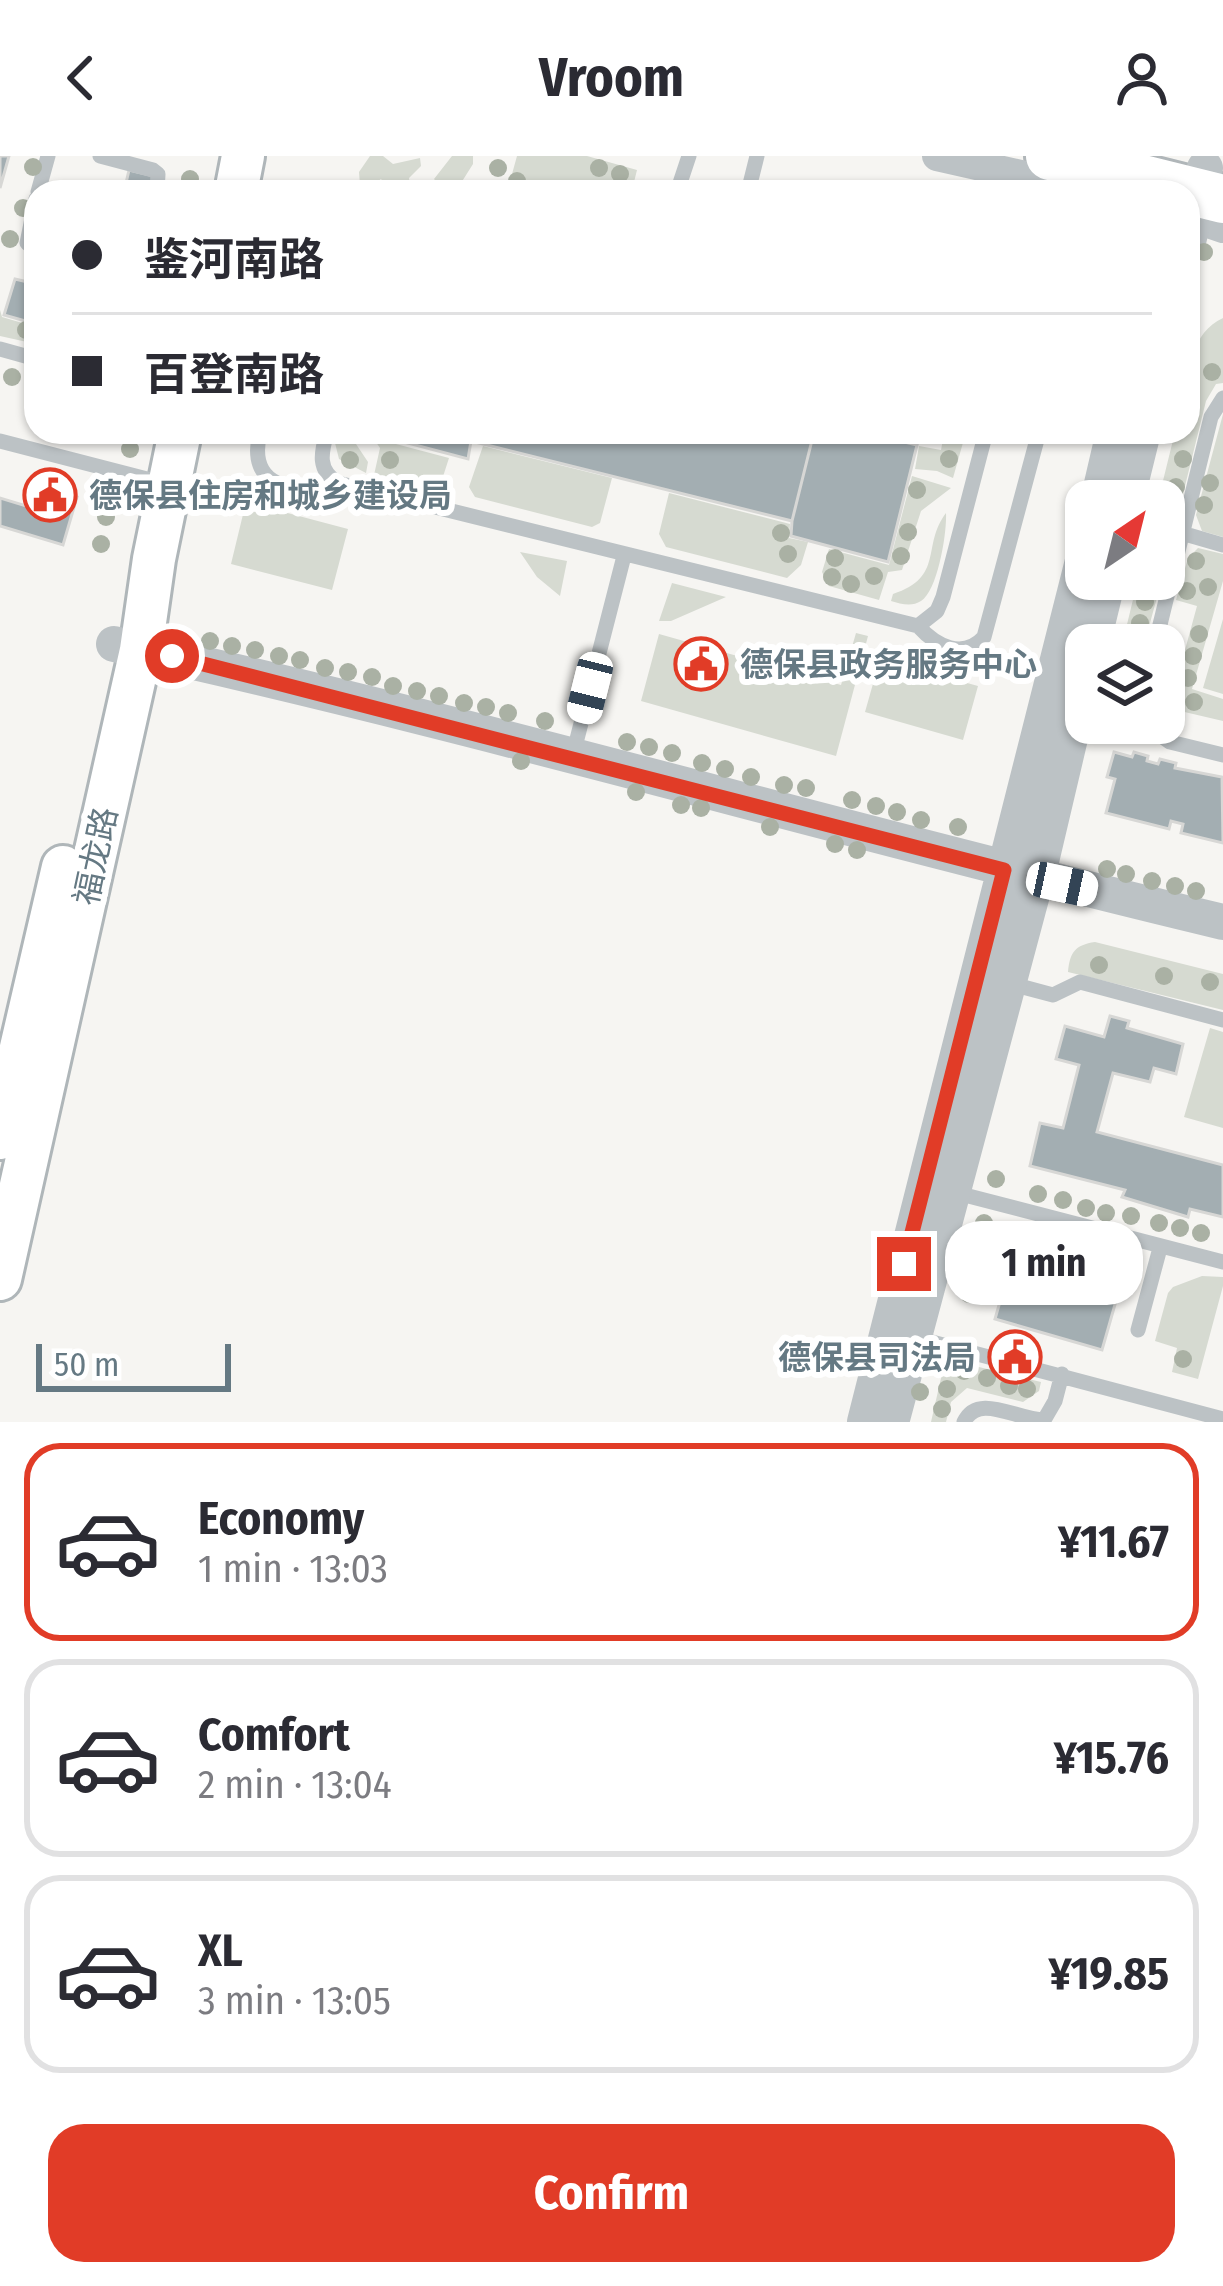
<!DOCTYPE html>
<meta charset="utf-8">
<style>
:root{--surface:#fff;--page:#f7f7f7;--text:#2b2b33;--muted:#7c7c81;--line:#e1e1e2;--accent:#e13c27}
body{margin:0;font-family:"Fira Sans Condensed","Noto Sans SC",sans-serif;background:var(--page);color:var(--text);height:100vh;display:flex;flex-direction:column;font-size:45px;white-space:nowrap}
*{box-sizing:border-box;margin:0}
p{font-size:39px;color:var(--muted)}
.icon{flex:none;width:66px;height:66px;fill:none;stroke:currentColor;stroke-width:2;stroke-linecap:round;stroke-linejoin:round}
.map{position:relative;height:1266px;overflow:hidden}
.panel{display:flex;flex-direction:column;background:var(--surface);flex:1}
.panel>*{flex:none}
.guide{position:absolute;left:24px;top:24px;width:1176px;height:264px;border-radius:36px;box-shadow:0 3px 9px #0004;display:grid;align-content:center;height:264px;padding:0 48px;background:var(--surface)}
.needle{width:78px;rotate:35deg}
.fabs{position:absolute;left:1065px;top:324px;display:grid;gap:24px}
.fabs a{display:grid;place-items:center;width:120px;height:120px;border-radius:24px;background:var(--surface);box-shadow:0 3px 9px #0004;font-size:60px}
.scale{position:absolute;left:36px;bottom:30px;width:195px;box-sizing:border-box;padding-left:12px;border:6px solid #657983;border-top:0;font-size:33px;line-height:42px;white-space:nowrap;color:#657983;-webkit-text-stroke:9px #fff;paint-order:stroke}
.end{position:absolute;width:54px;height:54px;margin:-27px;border:15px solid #e13c27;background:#fff;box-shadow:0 0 0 6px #fff}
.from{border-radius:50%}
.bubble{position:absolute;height:84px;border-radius:36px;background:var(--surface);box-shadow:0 3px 9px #0004;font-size:39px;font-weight:700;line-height:84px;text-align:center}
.car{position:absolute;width:36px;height:72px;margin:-36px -18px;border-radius:15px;box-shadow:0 0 9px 3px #0007;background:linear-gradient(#fff 24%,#345 0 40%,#fff 0 76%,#345 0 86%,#fff 0)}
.guide b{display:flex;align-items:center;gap:42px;height:114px;font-size:45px}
.guide b+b{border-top:3px solid var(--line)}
.guide i{width:30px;height:30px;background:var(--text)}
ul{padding:21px 0 0;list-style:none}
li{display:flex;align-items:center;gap:36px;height:198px;margin:0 24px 18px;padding:0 24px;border:6px solid var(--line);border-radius:36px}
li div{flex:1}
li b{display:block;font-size:45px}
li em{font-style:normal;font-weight:700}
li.selected{border-color:var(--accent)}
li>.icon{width:108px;height:108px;stroke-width:1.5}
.action{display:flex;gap:24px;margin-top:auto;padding:24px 48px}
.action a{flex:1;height:138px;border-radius:36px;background:var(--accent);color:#fff;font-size:48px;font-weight:700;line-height:138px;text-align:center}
header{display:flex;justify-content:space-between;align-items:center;height:156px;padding:0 48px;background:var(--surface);font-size:54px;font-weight:700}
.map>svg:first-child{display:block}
.green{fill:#d6dad1}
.building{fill:#a3aeb2;stroke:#d7d7d5;stroke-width:3}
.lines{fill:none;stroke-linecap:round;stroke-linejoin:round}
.secondary-casing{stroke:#afb6b9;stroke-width:48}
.primary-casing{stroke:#b0b6b9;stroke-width:54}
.service{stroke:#bcc2c5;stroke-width:15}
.minor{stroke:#bcc2c5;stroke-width:30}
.tertiary{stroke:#bcc2c5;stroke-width:36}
.secondary{stroke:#fff;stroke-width:42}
.primary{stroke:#fff;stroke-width:48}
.tree{fill:#aab1a4}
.route{stroke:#e13c27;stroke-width:15}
.labels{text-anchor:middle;stroke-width:12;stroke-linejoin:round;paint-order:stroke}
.poi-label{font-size:33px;font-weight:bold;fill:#657983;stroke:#fff;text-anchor:start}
.street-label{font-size:33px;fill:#657983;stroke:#fff}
</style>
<header><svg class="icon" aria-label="back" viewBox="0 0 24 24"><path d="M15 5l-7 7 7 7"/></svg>Vroom<svg class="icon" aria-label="person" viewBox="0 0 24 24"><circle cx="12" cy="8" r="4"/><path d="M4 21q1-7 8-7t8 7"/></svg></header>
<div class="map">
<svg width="1223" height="1266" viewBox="0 0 1223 1266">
<rect width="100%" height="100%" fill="#f6f5f2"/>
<path class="green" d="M370,0H383L393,8L420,2L421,10L409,22L411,36H391L381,23L369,32L360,29L359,16Z
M452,0H473V8L456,35L442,32L434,23Z
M517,0H587L637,14L634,26L642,29L620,36H507Z
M0,154L2,161L36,171V188L0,180Z
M1223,162V227L1216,228L1206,245L1164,415V345H1158L1175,276H1188C1188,237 1182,181 1223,162Z
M1223,258V381L1202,375L1196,359Z
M338,276H348L368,306L366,317L339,303L335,287Z
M369,276H378L377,283L449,302L439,333L433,336L374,319L380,292Z
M937,276H966L953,322L937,315L915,313L919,290L941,294L944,278Z
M483,290L612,322L600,367L592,371L475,341L469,331Z
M912,320L951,332L921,355L902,414L888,416L879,444L829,430L822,416L829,393L889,409Z
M669,337L790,368L789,382L808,386L801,409L787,422L666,391L659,378Z
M246,346L348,373L332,434L231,408Z
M946,357C947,376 938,434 921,445C912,451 901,448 891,445L893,438C945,421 921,390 946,357Z
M1198,392L1223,398V425L1192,533L1223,543V565L1176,554L1172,569L1164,567V536L1173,538L1197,450L1176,444L1188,402Z
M520,396L567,405L560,440L537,421Z
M1138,423H1162L1144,489H1122Z
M672,427L726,441L671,465H659Z
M1223,463V538L1203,532Z
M856,477L868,480L836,600L641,545L659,478L841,529Z
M880,503L978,530L963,584L865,556Z
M1095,786L1223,818V854L1068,816C1070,796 1075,789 1095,786Z
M1210,872L1223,876V972L1184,961Z
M1202,1120L1223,1121V1130L1198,1223L1172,1216L1177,1192L1155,1185L1168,1137L1173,1131Z
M950,1204L1041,1226L1039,1235L1023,1246L967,1232L951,1246L946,1266H931L944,1209Z"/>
<path class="building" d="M0,0H9L0,32Z
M129,14L154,20L150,36H124Z
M15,123L36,128V168L4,159Z
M382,276H862L917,289L888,406L791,380L792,365L471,285L468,303L381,280Z
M473,276H814L792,365L471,285Z
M52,334L77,341L63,389L0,370V342L46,356Z
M1114,596L1132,601L1134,596L1148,600L1147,605L1158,608L1160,603L1176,607L1175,612L1222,621L1223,687L1181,677L1183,668L1171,665L1169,673L1106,657L1115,623L1107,621Z
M1110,860L1129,865L1127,872L1183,888L1176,918L1154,912L1150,926L1113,917L1097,976L1223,1009V1061L1190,1053L1188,1061L1122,1041L1125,1034L1030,1010L1040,967L1063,972L1079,909L1056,903L1065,870L1104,881Z
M1011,1107L1118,1138L1102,1194L995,1163Z"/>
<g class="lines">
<g class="secondary-casing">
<path id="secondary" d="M236,36L243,0
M0,982L63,711
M0,1123L141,494L154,403L180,276"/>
</g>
<g class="primary-casing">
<path id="primary" d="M1050,0L1223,43"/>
</g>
<path class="service" d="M100,0L153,14L158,18L157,36
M38,36L48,0
M677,36L689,0
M748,36L757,0
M36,43L27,87L36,94
M0,193L36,203
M260,276C246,333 294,338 338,327L918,470C936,490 963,504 984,481L1039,276
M327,276C321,297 317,314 338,327
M0,285L147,323
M1185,378L1223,389
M918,470L937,455L943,441L986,276
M1155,489L1211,261L1223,242
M1143,567L1170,586L1223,599
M577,583L624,400
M1008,827L1053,839L1080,826L1223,864
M953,1036L1223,1106
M1138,1174L1160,1092
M913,1181L1223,1263
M964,1266C978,1236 1017,1264 1044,1264L1055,1245L1062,1218"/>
<path class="minor" d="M937,0L1095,36
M1188,60L1223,72"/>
<path class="tertiary" d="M1188,86L1205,12
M1098,345L1114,276
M1126,345L1143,276
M114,488C486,570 852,678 1223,766
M1092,489L1108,423
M892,1263L1042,701L1086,514
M865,1266L1086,393"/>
<use href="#secondary" class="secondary"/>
<use href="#primary" class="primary"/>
</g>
<g class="tree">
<circle cx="33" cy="11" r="9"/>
<circle cx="498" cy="12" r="9"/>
<circle cx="599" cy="12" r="9"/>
<circle cx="620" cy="18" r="9"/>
<circle cx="190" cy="23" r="9"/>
<circle cx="517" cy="25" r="9"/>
<circle cx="23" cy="52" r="9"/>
<circle cx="10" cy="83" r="9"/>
<circle cx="1204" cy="96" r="9"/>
<circle cx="26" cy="174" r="9"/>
<circle cx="1212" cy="216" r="9"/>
<circle cx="12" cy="221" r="9"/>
<circle cx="130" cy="293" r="9"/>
<circle cx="949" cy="303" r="9"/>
<circle cx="1183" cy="303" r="9"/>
<circle cx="350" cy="304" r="9"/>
<circle cx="390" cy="304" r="9"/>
<circle cx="1210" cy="327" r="9"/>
<circle cx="1176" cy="331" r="9"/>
<circle cx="917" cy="334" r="9"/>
<circle cx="109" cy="343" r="9"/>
<circle cx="1204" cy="349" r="9"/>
<circle cx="106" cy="361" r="9"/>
<circle cx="908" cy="376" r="9"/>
<circle cx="781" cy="377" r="9"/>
<circle cx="101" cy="388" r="9"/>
<circle cx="788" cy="398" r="9"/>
<circle cx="901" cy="400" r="9"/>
<circle cx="835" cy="402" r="9"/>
<circle cx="1196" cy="405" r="9"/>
<circle cx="874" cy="420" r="9"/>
<circle cx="832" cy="421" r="9"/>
<circle cx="851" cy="428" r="9"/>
<circle cx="1208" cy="431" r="9"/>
<circle cx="1187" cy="435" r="9"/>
<circle cx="1145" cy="446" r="9"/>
<circle cx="1140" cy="467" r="9"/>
<circle cx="1199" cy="478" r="9"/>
<circle cx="210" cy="485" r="9"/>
<circle cx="232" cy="490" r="9"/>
<circle cx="255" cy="494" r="9"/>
<circle cx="279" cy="500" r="9"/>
<circle cx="1193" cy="500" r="9"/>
<circle cx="300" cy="504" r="9"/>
<circle cx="325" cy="512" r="9"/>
<circle cx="348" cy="516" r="9"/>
<circle cx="372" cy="521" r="9"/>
<circle cx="1188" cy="522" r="9"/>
<circle cx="393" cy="530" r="9"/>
<circle cx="417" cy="535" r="9"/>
<circle cx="439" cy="540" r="9"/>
<circle cx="1194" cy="546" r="9"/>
<circle cx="464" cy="547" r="9"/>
<circle cx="486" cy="551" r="9"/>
<circle cx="508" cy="557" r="9"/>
<circle cx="545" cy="565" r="9"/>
<circle cx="627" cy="586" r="9"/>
<circle cx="649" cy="591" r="9"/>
<circle cx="672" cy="597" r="9"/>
<circle cx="521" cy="605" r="9"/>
<circle cx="702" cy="607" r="9"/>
<circle cx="725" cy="613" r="9"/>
<circle cx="751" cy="621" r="9"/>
<circle cx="784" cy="629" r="9"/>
<circle cx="806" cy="632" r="9"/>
<circle cx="636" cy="636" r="9"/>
<circle cx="852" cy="644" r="9"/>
<circle cx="681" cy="649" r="9"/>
<circle cx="876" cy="650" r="9"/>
<circle cx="701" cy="652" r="9"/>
<circle cx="897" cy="656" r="9"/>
<circle cx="921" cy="664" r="9"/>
<circle cx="770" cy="671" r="9"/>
<circle cx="958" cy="671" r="9"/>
<circle cx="835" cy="688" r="9"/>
<circle cx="857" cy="694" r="9"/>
<circle cx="1107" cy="713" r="9"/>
<circle cx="1126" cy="718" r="9"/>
<circle cx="1152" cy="725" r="9"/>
<circle cx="1175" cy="730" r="9"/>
<circle cx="1196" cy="735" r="9"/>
<circle cx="1099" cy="809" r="9"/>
<circle cx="1164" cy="820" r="9"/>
<circle cx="1210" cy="826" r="9"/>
<circle cx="996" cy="1023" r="9"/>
<circle cx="1038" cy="1038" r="9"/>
<circle cx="1063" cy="1044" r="9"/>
<circle cx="1086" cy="1052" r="9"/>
<circle cx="1106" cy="1057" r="9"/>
<circle cx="1131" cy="1060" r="9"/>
<circle cx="984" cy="1067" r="9"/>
<circle cx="1159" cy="1067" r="9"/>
<circle cx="1180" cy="1072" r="9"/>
<circle cx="1201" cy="1077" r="9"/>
<circle cx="969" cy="1138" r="9"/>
<circle cx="1183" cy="1203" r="9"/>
<circle cx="926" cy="1209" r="9"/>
<circle cx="964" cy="1215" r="9"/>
<circle cx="987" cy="1222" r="9"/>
<circle cx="1009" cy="1230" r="9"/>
<circle cx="947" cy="1233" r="9"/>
<circle cx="1027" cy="1233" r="9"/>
<circle cx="920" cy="1236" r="9"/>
<circle cx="942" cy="1253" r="9"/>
</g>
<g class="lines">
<path class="route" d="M172,500L1004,714L904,1108"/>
</g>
<defs>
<g id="civic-ring" transform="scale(2.7)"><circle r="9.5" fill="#fff" stroke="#e13c27" stroke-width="1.5"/><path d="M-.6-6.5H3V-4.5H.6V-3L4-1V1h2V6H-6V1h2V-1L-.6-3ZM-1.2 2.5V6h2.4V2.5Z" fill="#e13c27"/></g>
</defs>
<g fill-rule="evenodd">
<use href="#civic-ring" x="50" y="339"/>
<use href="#civic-ring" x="701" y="508"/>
<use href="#civic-ring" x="1015" y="1201"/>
</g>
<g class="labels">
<g class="poi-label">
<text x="89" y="351">德保县住房和城乡建设局</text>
<text x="740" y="520">德保县政务服务中心</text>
<text x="976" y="1213" text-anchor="end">德保县司法局</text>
</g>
<g class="street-label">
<text transform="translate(95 700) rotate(-78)" y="12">福龙路</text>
</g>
</g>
</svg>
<div class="fabs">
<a><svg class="needle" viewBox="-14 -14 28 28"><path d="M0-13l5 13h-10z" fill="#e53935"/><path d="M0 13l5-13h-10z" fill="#7c7c81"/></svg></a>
<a><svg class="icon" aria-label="layers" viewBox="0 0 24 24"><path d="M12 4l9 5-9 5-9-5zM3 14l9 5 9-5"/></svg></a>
</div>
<div class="scale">50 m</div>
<i class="end from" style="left:172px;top:500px"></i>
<i class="end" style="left:904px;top:1108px"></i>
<div class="bubble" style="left:945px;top:1065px;width:198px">1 min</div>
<i class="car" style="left:590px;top:532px;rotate:194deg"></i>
<i class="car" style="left:1062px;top:728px;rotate:102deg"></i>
<div class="guide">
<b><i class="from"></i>鉴河南路</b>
<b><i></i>百登南路</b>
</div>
</div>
<section class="panel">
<ul>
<li class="selected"><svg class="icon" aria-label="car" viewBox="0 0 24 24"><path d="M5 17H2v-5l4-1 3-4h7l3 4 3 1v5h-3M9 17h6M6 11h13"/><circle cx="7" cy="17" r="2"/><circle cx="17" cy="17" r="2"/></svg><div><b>Economy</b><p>1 min · 13:03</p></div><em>¥11.67</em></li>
<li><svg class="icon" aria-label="car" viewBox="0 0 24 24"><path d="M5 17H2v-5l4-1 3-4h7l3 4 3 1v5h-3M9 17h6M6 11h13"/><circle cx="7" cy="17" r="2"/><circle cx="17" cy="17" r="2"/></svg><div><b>Comfort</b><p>2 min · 13:04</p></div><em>¥15.76</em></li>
<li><svg class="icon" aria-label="car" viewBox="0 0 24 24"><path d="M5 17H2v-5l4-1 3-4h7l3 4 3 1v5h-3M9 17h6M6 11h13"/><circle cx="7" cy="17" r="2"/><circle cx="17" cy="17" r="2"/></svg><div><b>XL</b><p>3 min · 13:05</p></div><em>¥19.85</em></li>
</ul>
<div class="action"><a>Confirm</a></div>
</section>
